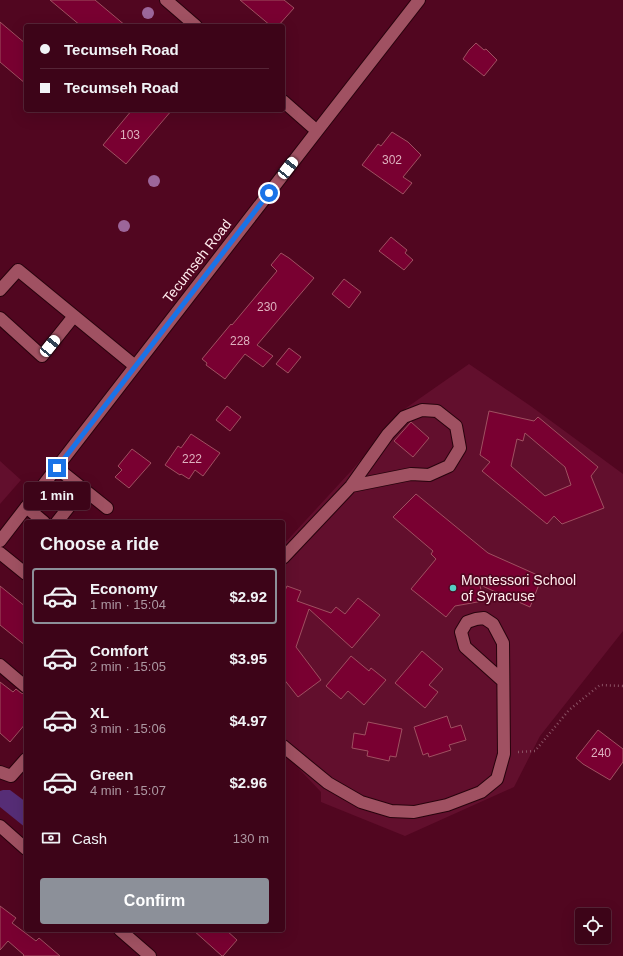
<!DOCTYPE html>
<meta charset="utf-8">
<style>
:root{--surface:#3d0418;--page:#481225;--text:#f1f3f6;--muted:#ad98a2;--line:#562537;--accent:#8c9099}
body{margin:0;font-family:Arial,sans-serif;background:var(--page);color:var(--text);height:100vh;display:flex;flex-direction:column;font-size:15px;white-space:nowrap}
*{box-sizing:border-box;margin:0}
p{font-size:13px;color:var(--muted)}
.icon{flex:none;width:22px;height:22px;fill:none;stroke:currentColor;stroke-width:2;stroke-linecap:round;stroke-linejoin:round}
.map{position:relative;flex:1;overflow:hidden}
.panel{position:absolute;left:24px;top:520px;width:261px;height:412px;display:flex;flex-direction:column;background:var(--surface);border-radius:4px;box-shadow:0 4px 16px #0002,0 0 0 1px var(--line)}
.panel>*{flex:none}
.guide{position:absolute;left:24px;top:24px;width:261px;height:88px;border-radius:4px;box-shadow:0 4px 16px #0002,0 0 0 1px var(--line);display:grid;align-content:center;height:88px;padding:0 16px;background:var(--surface)}
.tools{position:absolute;left:575px;top:908px;display:grid;gap:8px}
.tools a{display:grid;place-items:center;width:36px;height:36px;border-radius:4px;background:var(--surface);box-shadow:0 4px 16px #0002,0 0 0 1px var(--line);font-size:20px}
.end{position:absolute;width:18px;height:18px;margin:-9px;border:5px solid #1a73e8;background:#fff;box-shadow:0 0 0 2px #fff}
.from{border-radius:50%}
.bubble{position:absolute;height:28px;border-radius:4px;background:var(--surface);box-shadow:0 4px 16px #0002,0 0 0 1px var(--line);font-size:13px;font-weight:700;line-height:28px;text-align:center}
.car{position:absolute;width:12px;height:24px;margin:-12px -6px;border-radius:5px;box-shadow:0 0 3px 1px #0007;background:linear-gradient(#fff 24%,#345 0 40%,#fff 0 76%,#345 0 86%,#fff 0)}
.guide b{display:flex;align-items:center;gap:14px;height:38px;font-size:15px}
.guide b+b{border-top:1px solid var(--line)}
.guide i{width:10px;height:10px;background:var(--text)}
ul{padding:0;list-style:none}
li{display:flex;align-items:center;gap:12px;height:56px;margin:0 8px 6px;padding:0 8px;border:2px solid transparent;border-radius:4px}
li div{flex:1}
li b{display:block;font-size:15px}
li em{font-style:normal;font-weight:700}
li.current{border-color:var(--accent)}
li>.icon{width:36px;height:36px;stroke-width:1.5}
h2{padding:0 16px;font-size:18px;line-height:48px}
.pay{display:flex;align-items:center;gap:10px;height:44px;padding:0 16px;font-size:15px}
.pay p{margin-inline-start:auto}
.primary-button{display:flex;gap:8px;margin-top:auto;padding:8px 16px}
.primary-button a{flex:1;height:46px;border-radius:4px;background:var(--accent);color:#fff;font-size:16px;font-weight:700;line-height:46px;text-align:center}
.map>svg:first-child{display:block}
.built{fill:#620f2d}
.green{fill:#562d76}
.building{fill:#790031;stroke:#9f5061;fill-rule:evenodd}
.lines{fill:none;stroke-linecap:round;stroke-linejoin:round}
.minor-casing{stroke:#28030d;stroke-width:14}
.path{stroke:#8a5163;stroke-width:2.5;stroke-dasharray:1 3;stroke-linecap:butt}
.minor{stroke:#a05162;stroke-width:12}
.tree{fill:#9c669a}
.route{stroke:#1a73e8;stroke-width:5}
.poi-dot{fill:#56cec4;stroke:#510620;stroke-width:1.5}
.labels{text-anchor:middle;stroke-width:3.5;stroke-linejoin:round;paint-order:stroke}
.number-label{font-size:12px;fill:#deb1bf}
.street-label{font-size:14px;fill:#ffecee;stroke:#510620}
.poi-label{font-size:14px;fill:#ffecee;stroke:#510620;text-anchor:start}
</style>
<div class="map">
<svg width="623" height="956" viewBox="0 0 623 956">
<rect width="100%" height="100%" fill="#510620"/>
<path class="built" d="M469,364L532,407L623,474V631L540,736L514,787L405,836L321,802V792L283,752V545L352,470L406,408Z
M0,461L21,480L0,504Z"/>
<path class="green" d="M3,790H10L26,802V828L0,807V791Z"/>
<path class="building" d="M50,0H95L126,26H81Z
M240,0H284L294,8L278,26H271Z
M0,22L26,44V84L0,62Z
M476,43L484,50L486,49L497,60L484,76L463,59L469,50Z
M132,110H172L126,164L103,145Z
M392,132L408,142L421,155L403,177L412,183L403,194L362,165L378,144L381,146Z
M391,237L407,250L405,253L413,260L404,270L379,251Z
M281,253L289,258L314,278L257,345L273,356L263,367L245,354L225,379L206,365L207,363L202,359L231,324L232,325L277,271L271,265Z
M344,279L361,292L349,308L332,294Z
M289,348L301,357L288,373L276,364Z
M227,406L241,417L230,431L216,420Z
M489,411L534,421L538,417L598,467L591,476L604,508L562,524L554,516L547,524L482,471L490,462L480,455ZM525,433L565,467L571,485L545,496L511,466L517,439L523,441Z
M411,422L429,438L413,457L394,441Z
M191,434L220,453L203,476L195,470L189,479L181,474L180,475L165,465L178,446L181,448Z
M132,449L151,463L129,488L115,477L122,470L118,466Z
M416,494L488,553L542,577L530,607L480,585L483,601L455,606L446,617L411,589L436,559L431,554L433,551L393,517Z
M0,586L26,607V646L0,625Z
M287,586L301,591L297,601L331,613L336,607L345,614L358,598L380,615L352,648L309,609L296,647L321,680L298,697L283,678V595Z
M422,651L443,669L429,685L438,692L425,708L395,683Z
M351,656L369,671L371,668L386,680L364,705L348,691L341,699L326,686Z
M0,682L13,692L16,689L21,693L26,694V723L10,742L0,733Z
M447,716L451,728L461,725L466,740L449,745L451,750L429,757L428,753L423,755L414,727Z
M368,722L402,729L396,757L390,756L389,761L367,756L368,751L352,748L354,733L365,735Z
M598,730L623,749V762L610,780L583,764L576,758Z
M0,906L16,918L12,923L36,941L39,938L60,956H23L24,955L8,941L0,950Z
M193,930H226L237,940L223,956H222Z"/>
<g class="lines">
<g class="minor-casing">
<path id="minor" d="M166,0L196,26
M283,101L317,131
M0,290L18,270L135,366
M0,318L42,356L74,316
M57,468L107,508
M26,507L44,522
M57,522L83,489
M0,541L317,131L419,0
M0,553L26,574
M283,558L351,486L388,434L404,417L422,410L437,411L456,426L460,448L449,466L429,475L411,474L351,486
M0,665L26,687
M283,746L328,783L361,802L391,811L414,812L447,805L481,792L497,779L504,754L503,643L493,624L484,618L476,619L467,622L461,632L465,647L503,681
M0,772L11,776L26,759
M0,826L26,849
M120,930L150,956"/>
</g>
<path class="path" d="M518,752L535,751L569,710L600,685L623,686"/>
<use href="#minor" class="minor"/>
</g>
<g class="tree">
<circle cx="148" cy="13" r="6"/>
<circle cx="154" cy="181" r="6"/>
<circle cx="124" cy="226" r="6"/>
</g>
<g class="lines">
<path class="route" d="M57,468L269,193"/>
</g>
<circle class="poi-dot" cx="453" cy="588" r="4"/>
<g class="labels">
<g class="number-label">
<text x="130" y="139">103</text>
<text x="392" y="164">302</text>
<text x="267" y="311">230</text>
<text x="240" y="345">228</text>
<text x="192" y="463">222</text>
<text x="601" y="757">240</text>
</g>
<g class="street-label">
<text transform="translate(197 261) rotate(-52)" y="5">Tecumseh Road</text>
</g>
<g class="poi-label">
<text x="461" y="585">Montessori School<tspan x="461" dy="16">of Syracuse</tspan></text>
</g>
</g>
</svg>
<div class="tools">
<a><svg class="icon" aria-label="locate" viewBox="0 0 24 24"><circle cx="12" cy="12" r="6"/><path d="M12 2v4M12 18v4M2 12h4M18 12h4"/></svg></a>
</div>
<i class="end from" style="left:269px;top:193px"></i>
<i class="end" style="left:57px;top:468px"></i>
<div class="bubble" style="left:24px;top:482px;width:66px">1 min</div>
<i class="car" style="left:288px;top:168px;rotate:38deg"></i>
<i class="car" style="left:50px;top:346px;rotate:39deg"></i>
<div class="guide">
<b><i class="from"></i>Tecumseh Road</b>
<b><i></i>Tecumseh Road</b>
</div>
<section class="panel">
<h2>Choose a ride</h2>
<ul>
<li class="current"><svg class="icon" aria-label="car" viewBox="0 0 24 24"><path d="M5 17H2v-5l4-1 3-4h7l3 4 3 1v5h-3M9 17h6M6 11h13"/><circle cx="7" cy="17" r="2"/><circle cx="17" cy="17" r="2"/></svg><div><b>Economy</b><p>1 min · 15:04</p></div><em>$2.92</em></li>
<li><svg class="icon" aria-label="car" viewBox="0 0 24 24"><path d="M5 17H2v-5l4-1 3-4h7l3 4 3 1v5h-3M9 17h6M6 11h13"/><circle cx="7" cy="17" r="2"/><circle cx="17" cy="17" r="2"/></svg><div><b>Comfort</b><p>2 min · 15:05</p></div><em>$3.95</em></li>
<li><svg class="icon" aria-label="car" viewBox="0 0 24 24"><path d="M5 17H2v-5l4-1 3-4h7l3 4 3 1v5h-3M9 17h6M6 11h13"/><circle cx="7" cy="17" r="2"/><circle cx="17" cy="17" r="2"/></svg><div><b>XL</b><p>3 min · 15:06</p></div><em>$4.97</em></li>
<li><svg class="icon" aria-label="car" viewBox="0 0 24 24"><path d="M5 17H2v-5l4-1 3-4h7l3 4 3 1v5h-3M9 17h6M6 11h13"/><circle cx="7" cy="17" r="2"/><circle cx="17" cy="17" r="2"/></svg><div><b>Green</b><p>4 min · 15:07</p></div><em>$2.96</em></li>
</ul>
<div class="pay"><svg class="icon" aria-label="cash" viewBox="0 0 24 24"><path d="M3 7h18v10H3z"/><circle cx="12" cy="12" r="2"/></svg>Cash<p>130 m</p></div>
<div class="primary-button"><a>Confirm</a></div>
</section>
</div>
